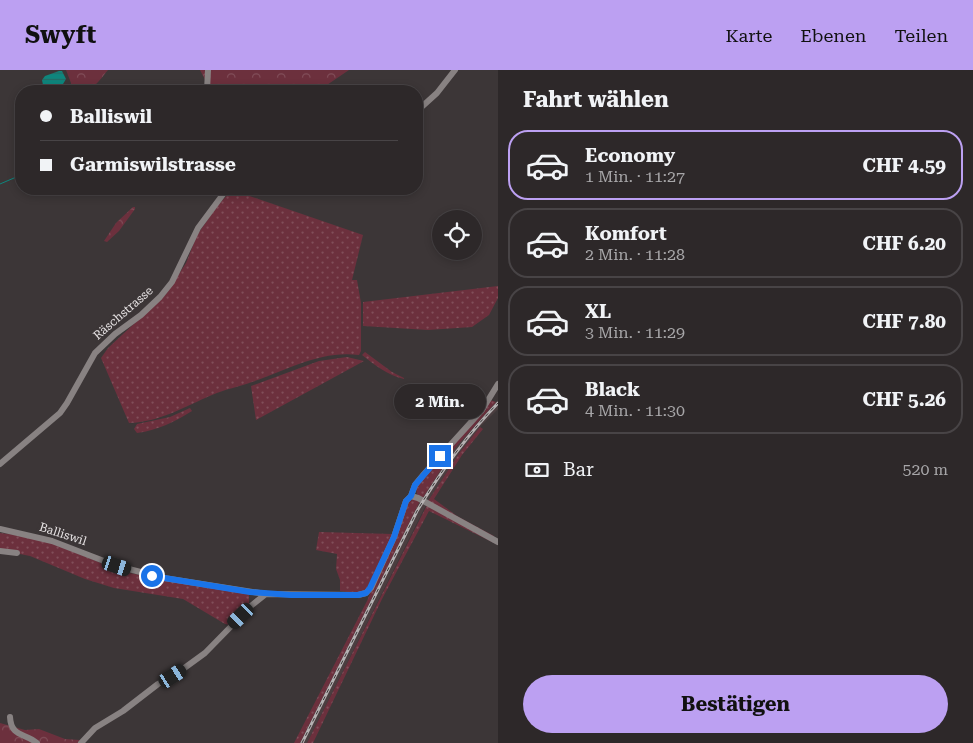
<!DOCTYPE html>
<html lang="de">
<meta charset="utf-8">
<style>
:root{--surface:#2d2829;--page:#353031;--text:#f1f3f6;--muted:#a7a6a8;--line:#484446;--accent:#bca0f2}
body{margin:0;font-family:"Roboto Serif",serif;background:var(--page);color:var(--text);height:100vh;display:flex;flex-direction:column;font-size:19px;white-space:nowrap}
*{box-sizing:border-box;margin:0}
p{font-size:16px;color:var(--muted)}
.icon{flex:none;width:28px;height:28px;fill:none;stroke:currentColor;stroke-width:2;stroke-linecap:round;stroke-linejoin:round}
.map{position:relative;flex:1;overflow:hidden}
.drawer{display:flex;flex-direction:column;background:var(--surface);width:475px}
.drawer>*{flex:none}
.banner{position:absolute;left:15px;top:15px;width:408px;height:110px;border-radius:20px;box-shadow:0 2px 8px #0003,0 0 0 1px var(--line);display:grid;align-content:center;height:110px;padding:0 25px;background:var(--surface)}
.controls{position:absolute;left:432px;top:140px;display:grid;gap:10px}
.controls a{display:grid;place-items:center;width:50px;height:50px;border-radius:50%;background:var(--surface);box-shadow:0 2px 8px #0003,0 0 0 1px var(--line);font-size:25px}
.end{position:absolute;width:22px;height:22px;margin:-11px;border:6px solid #1a73e8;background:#fff;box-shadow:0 0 0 2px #fff}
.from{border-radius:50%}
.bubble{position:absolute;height:35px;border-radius:18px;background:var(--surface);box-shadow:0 2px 8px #0003,0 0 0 1px var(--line);font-size:16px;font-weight:700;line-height:35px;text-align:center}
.car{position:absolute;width:15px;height:30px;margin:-15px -8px;border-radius:6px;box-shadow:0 0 4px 1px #0007;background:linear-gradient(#222 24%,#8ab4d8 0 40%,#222 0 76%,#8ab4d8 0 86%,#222 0)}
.banner b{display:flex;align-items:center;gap:18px;height:48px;font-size:19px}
.banner b+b{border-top:1px solid var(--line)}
.banner i{width:12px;height:12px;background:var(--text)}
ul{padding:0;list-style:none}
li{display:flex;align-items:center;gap:15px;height:70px;margin:0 10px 8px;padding:0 15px;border:2px solid var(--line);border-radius:20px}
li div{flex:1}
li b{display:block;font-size:19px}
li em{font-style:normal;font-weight:700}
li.selected{border-color:var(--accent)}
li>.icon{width:45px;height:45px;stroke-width:1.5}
h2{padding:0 25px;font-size:22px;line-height:60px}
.pay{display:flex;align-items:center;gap:12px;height:55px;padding:0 25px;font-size:19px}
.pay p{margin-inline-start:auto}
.button{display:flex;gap:10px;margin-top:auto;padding:10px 25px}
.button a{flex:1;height:58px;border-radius:30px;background:var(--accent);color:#111;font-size:20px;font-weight:700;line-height:58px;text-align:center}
header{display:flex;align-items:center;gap:30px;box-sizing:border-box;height:70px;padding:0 25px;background:var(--accent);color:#111}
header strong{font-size:24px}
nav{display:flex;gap:28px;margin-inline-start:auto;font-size:18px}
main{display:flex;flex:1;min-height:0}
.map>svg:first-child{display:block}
.built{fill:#4b3e40}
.green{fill:url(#green-dots)}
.forest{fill:url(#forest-crowns)}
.water{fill:url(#water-rules)}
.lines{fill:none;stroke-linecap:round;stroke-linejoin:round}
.stream{stroke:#0e867d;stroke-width:1}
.minor{stroke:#888282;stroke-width:6}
.rail-casing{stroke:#b5b1b2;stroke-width:3}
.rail{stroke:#3c3637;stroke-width:1;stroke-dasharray:4;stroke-linecap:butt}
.route{stroke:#1a73e8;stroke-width:6}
.labels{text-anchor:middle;stroke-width:5;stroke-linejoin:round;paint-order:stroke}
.street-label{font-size:12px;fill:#e6e2e3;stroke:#3c3637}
</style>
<header>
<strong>Swyft</strong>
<nav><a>Karte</a><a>Ebenen</a><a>Teilen</a></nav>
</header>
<main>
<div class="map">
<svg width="498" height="673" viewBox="0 0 498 673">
<defs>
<pattern id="green-dots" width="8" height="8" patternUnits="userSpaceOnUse" patternTransform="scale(1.25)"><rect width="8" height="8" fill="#6c303d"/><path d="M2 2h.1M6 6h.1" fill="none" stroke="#814e59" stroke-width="1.8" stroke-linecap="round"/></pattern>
<pattern id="forest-crowns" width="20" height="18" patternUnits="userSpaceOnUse" patternTransform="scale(1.25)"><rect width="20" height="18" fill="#6c303d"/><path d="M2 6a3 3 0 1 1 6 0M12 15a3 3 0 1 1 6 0" fill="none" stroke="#814e59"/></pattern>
<pattern id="water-rules" width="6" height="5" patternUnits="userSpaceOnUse" patternTransform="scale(1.25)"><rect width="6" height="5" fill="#0e867d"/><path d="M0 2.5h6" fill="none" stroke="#246c66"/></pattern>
</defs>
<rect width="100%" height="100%" fill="#3c3637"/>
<path class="built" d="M498,330V339L480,357L460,382L428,431L307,673H300L420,431L455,378L476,353Z"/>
<path class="green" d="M232,120L363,165L352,210H357L361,233V281L359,285C320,280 288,300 252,312C239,317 225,319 212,325C184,337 160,352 129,353L101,288L108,278L166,224L186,193L197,165L218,135Z
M498,216V228L489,245L472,257L428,260L363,256V232Z
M365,282L392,302L404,308V309C387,305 375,295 362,285Z
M347,287L364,291L256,350L251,316L319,291Z
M490,330L496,332L455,378L422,429L417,424L416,418Z
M190,338L192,341C174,352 159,360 137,363L134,359L137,354L170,347Z
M480,357L483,359L462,385L434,429L457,446L494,466L493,468L428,431L460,382Z
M413,429L420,431L300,673H294L367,531L406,435Z
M427,435L498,475L429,441L382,529L313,673H307Z
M319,462L393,464L366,520C358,525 350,522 340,521V510L336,499L337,484L316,480Z
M0,463L19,465L52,473L123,502L246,523L249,525V536L230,555L225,554L183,529L114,518L85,509L30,486L0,480Z"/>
<path class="forest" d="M66,0H108C95,16 93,21 71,21V13Z
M200,0H349L318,21H281L276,16L257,21H211Z
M133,137H135V139L119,161L107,172L104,171L116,153Z
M0,653L25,660L39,659L65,669L80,670L79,673H0Z"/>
<path class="water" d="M59,1H62L66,9L63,14L47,16L43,15L42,10L45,6Z"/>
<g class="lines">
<path class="stream" d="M0,114L21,105"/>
<path class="minor" d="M207,21L208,0
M416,42L437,23L455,0
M0,394L60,343L67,333L95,283L115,264L141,245L160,227L172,212L198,158L227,119
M411,426L415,415L424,404L482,340L498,314
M411,426L418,428L498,472
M0,459L52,471L117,496L164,508L266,524L358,525L366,523L371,518L394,467L406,431L411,426
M0,481L17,483
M10,647C11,667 25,663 37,673
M81,673L95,658L123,641L158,614L183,599L205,583L252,535L266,524"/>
<g class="rail-casing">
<path id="rail" d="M302,673L417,441C441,401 466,366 498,333"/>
</g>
<use href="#rail" class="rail"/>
</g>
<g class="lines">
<path class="route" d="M152,506L250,522L291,525H358L366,523L370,518L394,467L406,431L411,426L415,415L440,386"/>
</g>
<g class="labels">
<g class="street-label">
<text transform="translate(123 243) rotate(-41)" y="4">Räschstrasse</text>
<text transform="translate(63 464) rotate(18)" y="4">Balliswil</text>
</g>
</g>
</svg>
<div class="controls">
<a><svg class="icon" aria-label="locate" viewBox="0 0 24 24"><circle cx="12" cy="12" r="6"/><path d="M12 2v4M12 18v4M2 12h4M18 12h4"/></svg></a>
</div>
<i class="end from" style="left:152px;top:506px"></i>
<i class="end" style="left:440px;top:386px"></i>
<div class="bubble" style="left:394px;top:314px;width:92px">2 Min.</div>
<i class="car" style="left:117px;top:496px;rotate:108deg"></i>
<i class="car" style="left:241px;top:546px;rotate:226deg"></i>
<i class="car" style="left:173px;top:606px;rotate:57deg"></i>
<div class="banner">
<b><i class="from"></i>Balliswil</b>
<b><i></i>Garmiswilstrasse</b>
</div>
</div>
<section class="drawer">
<h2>Fahrt wählen</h2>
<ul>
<li class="selected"><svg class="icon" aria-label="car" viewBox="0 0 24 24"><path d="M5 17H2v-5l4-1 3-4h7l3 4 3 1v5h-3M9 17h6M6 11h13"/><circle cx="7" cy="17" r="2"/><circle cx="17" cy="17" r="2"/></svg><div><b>Economy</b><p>1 Min. · 11:27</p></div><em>CHF 4.59</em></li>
<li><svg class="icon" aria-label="car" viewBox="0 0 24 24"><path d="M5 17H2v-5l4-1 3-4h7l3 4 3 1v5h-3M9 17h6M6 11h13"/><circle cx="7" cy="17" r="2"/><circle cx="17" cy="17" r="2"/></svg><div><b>Komfort</b><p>2 Min. · 11:28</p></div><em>CHF 6.20</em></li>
<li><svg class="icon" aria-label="car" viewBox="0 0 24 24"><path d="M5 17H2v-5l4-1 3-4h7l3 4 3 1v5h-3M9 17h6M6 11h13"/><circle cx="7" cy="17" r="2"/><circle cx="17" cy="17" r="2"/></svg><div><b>XL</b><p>3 Min. · 11:29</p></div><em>CHF 7.80</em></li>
<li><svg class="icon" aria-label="car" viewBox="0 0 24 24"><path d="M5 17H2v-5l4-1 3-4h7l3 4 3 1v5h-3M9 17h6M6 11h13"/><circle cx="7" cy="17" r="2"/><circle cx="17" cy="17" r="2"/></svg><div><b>Black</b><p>4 Min. · 11:30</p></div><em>CHF 5.26</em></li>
</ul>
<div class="pay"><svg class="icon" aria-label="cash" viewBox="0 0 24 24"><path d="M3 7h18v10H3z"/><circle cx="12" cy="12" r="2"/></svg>Bar<p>520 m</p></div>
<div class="button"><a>Bestätigen</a></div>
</section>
</main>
